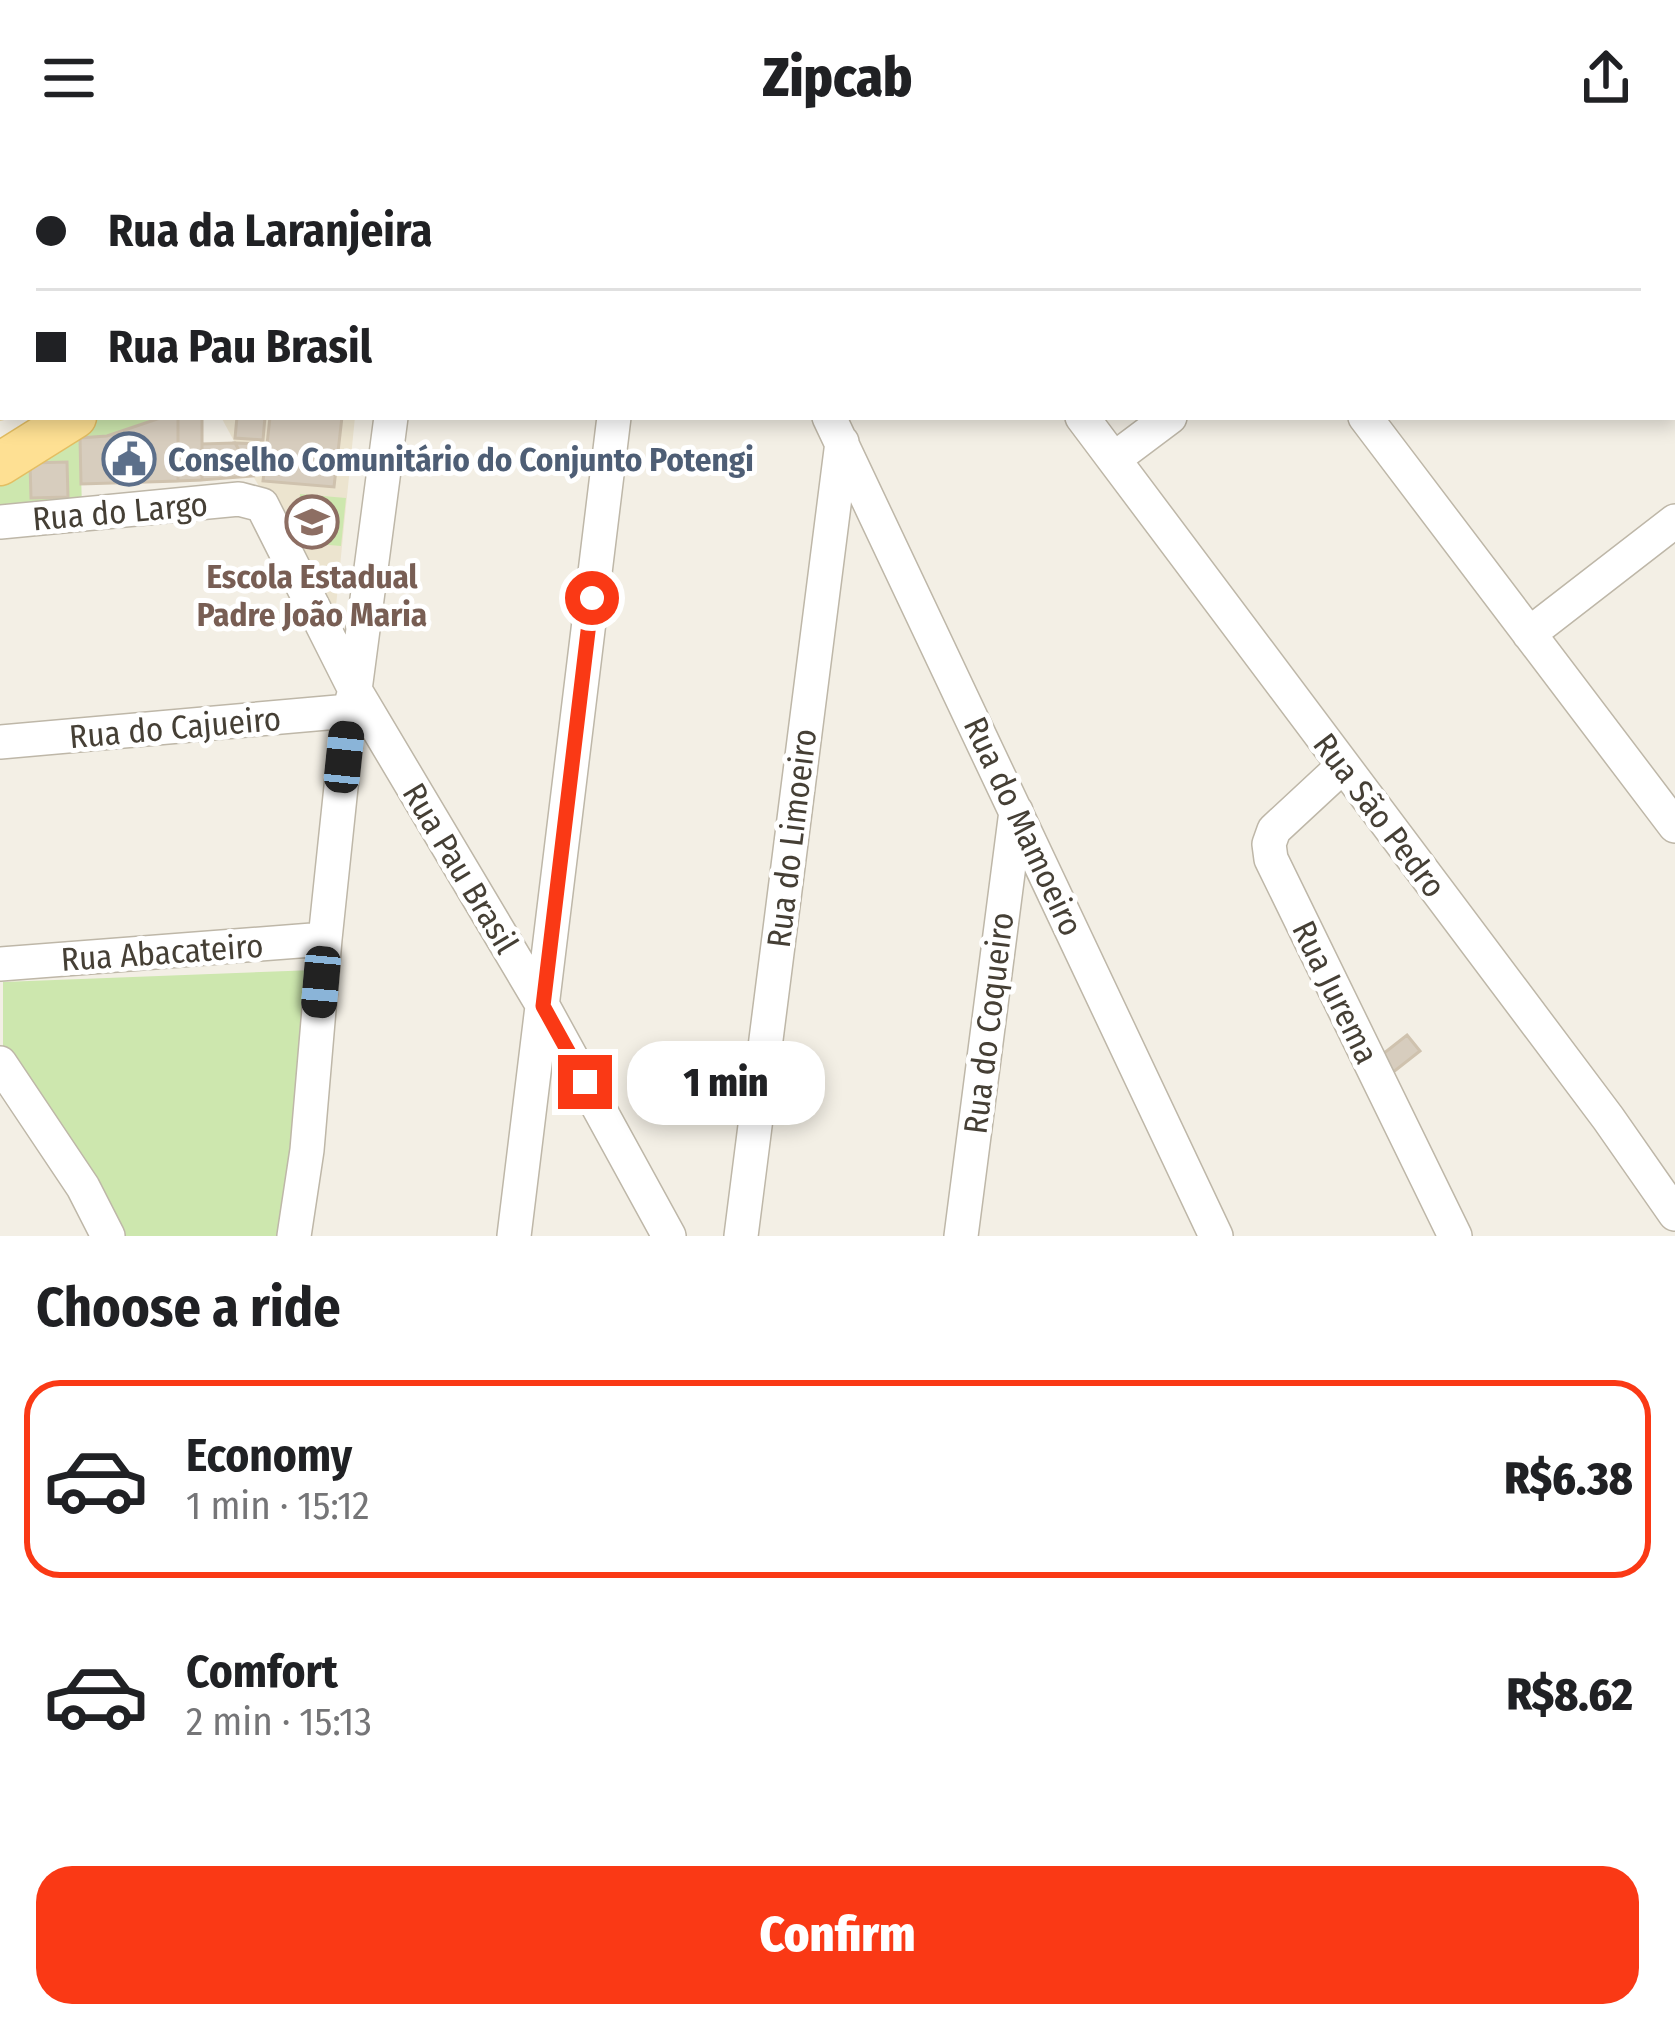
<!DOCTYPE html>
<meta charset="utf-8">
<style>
:root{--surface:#fff;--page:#f6f6f6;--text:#202124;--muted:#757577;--line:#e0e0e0;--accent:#fa3915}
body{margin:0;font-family:"Fira Sans Condensed",sans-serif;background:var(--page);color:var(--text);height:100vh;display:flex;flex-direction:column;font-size:45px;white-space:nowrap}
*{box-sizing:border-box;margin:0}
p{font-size:39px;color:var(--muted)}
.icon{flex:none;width:66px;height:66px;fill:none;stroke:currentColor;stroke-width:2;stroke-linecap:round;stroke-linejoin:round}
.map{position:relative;height:1080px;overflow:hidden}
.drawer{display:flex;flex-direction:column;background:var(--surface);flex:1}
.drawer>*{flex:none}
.banner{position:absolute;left:0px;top:0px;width:1677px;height:264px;box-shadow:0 6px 18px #0003;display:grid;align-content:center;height:264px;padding:0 36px;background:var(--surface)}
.end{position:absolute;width:54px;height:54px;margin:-27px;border:15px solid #fa3915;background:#fff;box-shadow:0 0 0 6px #fff}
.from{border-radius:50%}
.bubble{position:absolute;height:84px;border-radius:36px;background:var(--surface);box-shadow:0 6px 18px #0003;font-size:39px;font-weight:800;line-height:84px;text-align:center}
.car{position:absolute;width:36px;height:72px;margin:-36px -18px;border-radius:15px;box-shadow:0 0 9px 3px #0007;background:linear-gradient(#222 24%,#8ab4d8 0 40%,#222 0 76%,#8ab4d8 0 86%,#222 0)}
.banner b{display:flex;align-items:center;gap:42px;height:114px;font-size:45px}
.banner b+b{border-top:3px solid var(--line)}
.banner i{width:30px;height:30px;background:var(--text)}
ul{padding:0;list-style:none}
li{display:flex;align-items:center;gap:36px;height:198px;margin:0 24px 18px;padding:0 12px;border:6px solid transparent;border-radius:36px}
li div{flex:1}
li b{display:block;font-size:45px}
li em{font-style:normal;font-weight:800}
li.selected{border-color:var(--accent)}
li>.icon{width:108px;height:108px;stroke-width:1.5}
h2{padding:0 36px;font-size:54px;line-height:144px}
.button{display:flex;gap:24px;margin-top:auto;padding:24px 36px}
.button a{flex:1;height:138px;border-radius:36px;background:var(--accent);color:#fff;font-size:48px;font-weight:800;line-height:138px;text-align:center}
header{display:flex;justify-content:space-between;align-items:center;height:156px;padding:0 36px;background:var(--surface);font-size:54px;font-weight:800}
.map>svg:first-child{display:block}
.education{fill:#ece4cf}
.green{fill:#cde7ae}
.building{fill:#d7cdbe;stroke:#cfc2ae;stroke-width:3}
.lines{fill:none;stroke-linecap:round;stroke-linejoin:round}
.minor-casing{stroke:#beb7a8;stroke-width:36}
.major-casing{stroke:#e4be62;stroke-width:45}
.minor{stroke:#fff;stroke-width:33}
.major{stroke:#fee093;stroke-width:42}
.route{stroke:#fa3915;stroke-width:15}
.labels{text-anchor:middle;stroke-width:10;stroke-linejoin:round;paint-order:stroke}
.service-label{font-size:33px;font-weight:bold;fill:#4e5e75;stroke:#fff;text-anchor:start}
.street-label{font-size:33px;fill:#453f35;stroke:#fff}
.education-label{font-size:33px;font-weight:bold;fill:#785e54;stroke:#fff}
</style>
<header><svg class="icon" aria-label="menu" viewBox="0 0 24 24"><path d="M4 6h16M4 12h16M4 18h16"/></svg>Zipcab<svg class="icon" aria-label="share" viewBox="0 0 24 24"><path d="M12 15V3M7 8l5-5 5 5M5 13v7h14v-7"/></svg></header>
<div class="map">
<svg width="1675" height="1080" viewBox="0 0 1675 1080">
<rect width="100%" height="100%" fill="#f3efe5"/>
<path class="education" d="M221,261H355L335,460L253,320Z"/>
<path class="green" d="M99,261H163L107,280L80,282L82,352L0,360V323Z
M300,338L346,342L341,390L296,386Z
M315,814L280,1080H122L3,901V826Z"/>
<path class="building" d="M0,0H204L206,3H3V22L0,23Z
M163,261H178V325L81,328L80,282L107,280Z
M178,261H202V324L178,325Z
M237,261H265L263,284L235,282Z
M270,261H342L334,331L263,325Z
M235,287L253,320L202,324V288Z
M235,287L259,288L258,311H249Z
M67,306L68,341L31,342L30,307Z
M1407,879L1420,895L1387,921L1374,905Z"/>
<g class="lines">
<g class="minor-casing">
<path id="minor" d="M636,0L638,3
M890,0L892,3
M1163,0L1165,3
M1595,0L1598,3
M575,3L580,0
M1674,57L1675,56
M1674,88L1675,89
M829,261L1216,1080
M1082,261L1608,962L1675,1058
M1365,261L1675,670
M1114,303L1170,261
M0,366L239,343L262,349L355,534L543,850L669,1080
M1529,478L1675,365
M0,586L349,555
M1343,610L1274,674L1269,688L1271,703L1455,1080
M0,808L325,783
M0,907L83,1031L108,1080
M294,1080L307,994L325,783L349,555L355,534L391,261
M514,1080L614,261
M741,1080L842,286
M961,1080L1016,655"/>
</g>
<g class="major-casing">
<path id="major" d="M390,3L395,0
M497,3L502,0
M0,242L3,240
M0,308L75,261"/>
</g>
<use href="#minor" class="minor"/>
<use href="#major" class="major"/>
</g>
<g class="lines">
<path class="route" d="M585,926L543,850L592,442"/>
</g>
<defs>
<g id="civic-ring" transform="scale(2.7)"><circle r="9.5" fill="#fff" stroke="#5c6f8a" stroke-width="1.5"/><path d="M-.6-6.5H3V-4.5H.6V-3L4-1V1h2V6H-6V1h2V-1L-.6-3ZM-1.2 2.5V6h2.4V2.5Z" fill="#5c6f8a"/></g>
<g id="school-ring" transform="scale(2.7)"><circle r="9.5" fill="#fff" stroke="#8d6e63" stroke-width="1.5"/><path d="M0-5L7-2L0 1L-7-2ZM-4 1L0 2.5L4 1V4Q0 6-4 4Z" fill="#8d6e63"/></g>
</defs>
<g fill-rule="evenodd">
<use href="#civic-ring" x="129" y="303"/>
<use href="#school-ring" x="312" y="366"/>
</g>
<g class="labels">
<g class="service-label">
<text x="168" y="315">Conselho Comunitário do Conjunto Potengi</text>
</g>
<g class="street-label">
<text transform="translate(120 355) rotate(-5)" y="12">Rua do Largo</text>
<text transform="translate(175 571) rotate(-5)" y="12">Rua do Cajueiro</text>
<text transform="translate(1380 659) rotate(53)" y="12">Rua São Pedro</text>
<text transform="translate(1024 670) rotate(65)" y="12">Rua do Mamoeiro</text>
<text transform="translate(791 682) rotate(-83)" y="12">Rua do Limoeiro</text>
<text transform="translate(461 712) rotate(59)" y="12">Rua Pau Brasil</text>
<text transform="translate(162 796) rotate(-4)" y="12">Rua Abacateiro</text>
<text transform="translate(1336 836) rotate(64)" y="12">Rua Jurema</text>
<text transform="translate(988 867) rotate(-83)" y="12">Rua do Coqueiro</text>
</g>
<g class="education-label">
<text x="312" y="432">Escola Estadual<tspan x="312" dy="38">Padre João Maria</tspan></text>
</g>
</g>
</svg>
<i class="end from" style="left:592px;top:442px"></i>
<i class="end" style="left:585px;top:926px"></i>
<div class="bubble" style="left:627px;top:885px;width:198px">1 min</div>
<i class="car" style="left:344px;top:601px;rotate:6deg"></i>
<i class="car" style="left:321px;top:826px;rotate:185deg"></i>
<div class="banner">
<b><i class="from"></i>Rua da Laranjeira</b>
<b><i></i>Rua Pau Brasil</b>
</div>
</div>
<section class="drawer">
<h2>Choose a ride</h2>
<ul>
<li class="selected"><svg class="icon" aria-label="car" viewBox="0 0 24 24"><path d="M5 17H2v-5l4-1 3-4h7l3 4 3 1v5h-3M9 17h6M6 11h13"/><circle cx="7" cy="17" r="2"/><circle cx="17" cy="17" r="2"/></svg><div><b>Economy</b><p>1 min · 15:12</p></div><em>R$6.38</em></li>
<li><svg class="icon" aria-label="car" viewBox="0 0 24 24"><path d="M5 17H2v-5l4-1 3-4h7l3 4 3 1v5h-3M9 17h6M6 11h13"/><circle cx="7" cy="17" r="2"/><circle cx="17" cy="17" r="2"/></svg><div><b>Comfort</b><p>2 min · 15:13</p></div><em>R$8.62</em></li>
</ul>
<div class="button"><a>Confirm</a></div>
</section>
